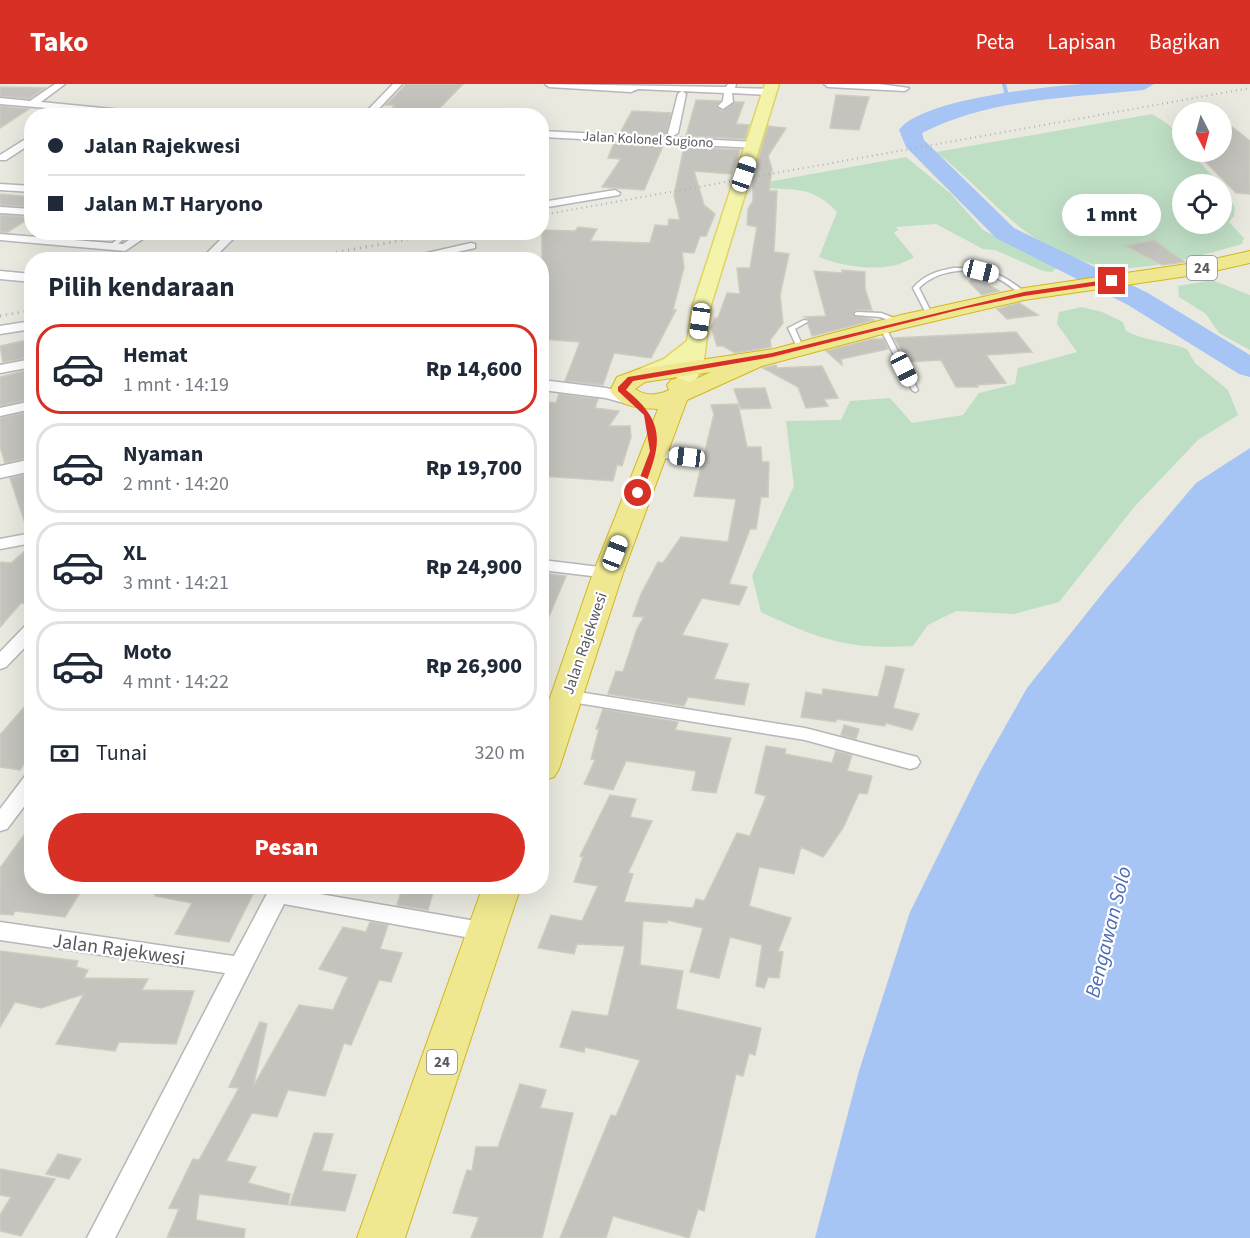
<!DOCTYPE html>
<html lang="id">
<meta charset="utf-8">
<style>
:root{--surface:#fff;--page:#f2f2f3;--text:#1f2937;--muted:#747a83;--line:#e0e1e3;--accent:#d93025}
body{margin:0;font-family:"Source Sans 3",sans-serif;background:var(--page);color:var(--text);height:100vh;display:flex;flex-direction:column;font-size:22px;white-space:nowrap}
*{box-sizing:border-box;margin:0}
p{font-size:20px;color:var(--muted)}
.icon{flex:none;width:33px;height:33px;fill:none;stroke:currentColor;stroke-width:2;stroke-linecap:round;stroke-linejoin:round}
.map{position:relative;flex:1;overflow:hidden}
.sheet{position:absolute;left:24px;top:168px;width:525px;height:642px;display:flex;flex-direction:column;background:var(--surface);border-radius:24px;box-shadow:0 6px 24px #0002}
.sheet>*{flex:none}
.guide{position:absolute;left:24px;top:24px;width:525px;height:132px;border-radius:24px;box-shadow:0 6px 24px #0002;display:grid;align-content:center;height:132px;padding:0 24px;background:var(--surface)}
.needle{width:39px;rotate:174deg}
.tools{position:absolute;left:1172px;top:18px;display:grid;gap:12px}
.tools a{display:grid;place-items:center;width:60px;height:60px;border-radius:50%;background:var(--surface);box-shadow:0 6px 24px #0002;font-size:30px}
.end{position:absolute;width:27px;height:27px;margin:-14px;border:8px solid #d93025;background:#fff;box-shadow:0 0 0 3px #fff}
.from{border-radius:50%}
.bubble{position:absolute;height:42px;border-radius:21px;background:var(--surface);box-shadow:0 6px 24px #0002;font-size:20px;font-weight:800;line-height:42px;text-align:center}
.car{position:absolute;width:18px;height:36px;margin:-18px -9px;border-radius:8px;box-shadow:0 0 4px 2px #0007;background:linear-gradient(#fff 24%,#345 0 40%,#fff 0 76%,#345 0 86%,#fff 0)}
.guide b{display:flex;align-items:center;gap:21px;height:57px;font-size:22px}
.guide b+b{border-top:2px solid var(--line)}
.guide i{width:15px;height:15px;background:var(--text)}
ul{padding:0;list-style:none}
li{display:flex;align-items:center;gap:18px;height:90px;margin:0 12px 9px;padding:0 12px;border:3px solid var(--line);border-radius:24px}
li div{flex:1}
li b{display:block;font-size:22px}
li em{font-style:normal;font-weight:800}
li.current{border-color:var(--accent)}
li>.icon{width:54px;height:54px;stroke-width:1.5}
h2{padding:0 24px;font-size:27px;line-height:72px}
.pay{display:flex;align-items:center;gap:15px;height:66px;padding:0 24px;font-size:22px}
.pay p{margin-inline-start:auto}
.action{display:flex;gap:12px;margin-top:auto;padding:12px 24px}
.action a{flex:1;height:69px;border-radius:36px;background:var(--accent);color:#fff;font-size:24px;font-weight:800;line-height:69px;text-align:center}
header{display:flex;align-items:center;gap:36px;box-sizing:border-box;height:84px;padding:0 30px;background:var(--accent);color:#fff}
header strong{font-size:28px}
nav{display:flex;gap:33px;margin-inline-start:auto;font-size:21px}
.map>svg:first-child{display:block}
.green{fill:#bfdfc5}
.water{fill:#a6c4f4}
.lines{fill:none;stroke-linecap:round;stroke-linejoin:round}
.stream{stroke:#a6c4f4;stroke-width:4}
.river{fill:#a6c4f4;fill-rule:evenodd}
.building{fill:#c5c3bd;stroke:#ceccbf;stroke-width:1.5}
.lane-casing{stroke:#b6b6bb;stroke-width:3}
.street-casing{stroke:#b6b6bb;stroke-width:3}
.secondary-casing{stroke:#b6b7bd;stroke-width:3}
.primary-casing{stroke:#dfd363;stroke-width:3}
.highway-casing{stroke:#d0b81a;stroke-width:2}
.lane{fill:#fff;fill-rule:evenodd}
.street{fill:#fff;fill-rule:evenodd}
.secondary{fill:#fff;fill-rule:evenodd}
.primary{fill:#f3f4aa;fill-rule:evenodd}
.highway{fill:#efe891;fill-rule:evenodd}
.rail-far1{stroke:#b0b1b1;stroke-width:2;stroke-dasharray:1 4;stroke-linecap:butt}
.rail{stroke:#b0b1b1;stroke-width:3;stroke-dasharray:1 5;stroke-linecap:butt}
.route{fill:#d93025}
.labels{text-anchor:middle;stroke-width:4.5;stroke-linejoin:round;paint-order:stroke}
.far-street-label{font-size:14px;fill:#595a5f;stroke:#fff}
.shield{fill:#fff;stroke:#8b8c8f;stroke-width:1.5}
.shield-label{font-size:15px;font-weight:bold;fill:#595a5f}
.street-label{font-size:16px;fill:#595a5f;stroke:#fff}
.near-street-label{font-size:20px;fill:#595a5f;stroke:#fff}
.near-water-label{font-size:21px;font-style:italic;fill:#4d6cb3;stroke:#fff}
</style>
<header>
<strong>Tako</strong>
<nav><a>Peta</a><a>Lapisan</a><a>Bagikan</a></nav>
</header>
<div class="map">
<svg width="1250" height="1154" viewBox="0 0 1250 1154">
<rect width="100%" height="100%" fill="#eae9e0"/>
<path class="green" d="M1152,30C1168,39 1182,48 1182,68H1191L1219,100H1182V140H1221V103L1235,123L1234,132L1229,138L1244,154L1242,160C1203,171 1153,186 1112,184C1088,183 1044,161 1025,147C993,122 967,92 936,68Z
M906,73L951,110L983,146L1057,183L1052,188L1043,187L995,166L983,165L936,140L896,143L898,146L894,149L914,173C889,190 846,184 819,173L837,128C813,101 791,106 757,104V100Z
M1212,196L1250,211V266L1219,249L1206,230L1179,213L1178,202Z
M1082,223L1102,228L1123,238L1126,247C1145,257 1167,257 1187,265L1195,279L1228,306L1238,331L1198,356L1135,422L1059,518L1014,530L956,527L928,541L913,562C848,566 818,555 761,528L752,492L794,402L786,337L841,336L850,317L890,314L912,339L963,331L979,309L1015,300L1018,284L1077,268L1057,240L1059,228Z"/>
<path class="water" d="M1250,364V1154H815L859,987L910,828L980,687L1027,604L1106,505L1196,399Z"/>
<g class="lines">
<path class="stream" d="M1004,0L1008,16"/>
<path class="river" d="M1082,0H1154L1144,6C1069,14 991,14 922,49L924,56L1014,144L1148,209L1250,271V293L1239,290L1128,221L996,154L906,63L899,46C921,15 1045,3 1082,0Z"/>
</g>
<path class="building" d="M406,0H463L432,32L390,29L394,21H386Z
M0,3L45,4L29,15L0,12Z
M836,11L869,13L859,46L830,44Z
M696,16L720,17L716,22L722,27L735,18H744L736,40L749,41L745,55L686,52Z
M0,22L29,25L0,44Z
M632,27L671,29L667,51L620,49Z
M1221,34L1250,57V110L1236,109L1199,71L1221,69Z
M768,42L786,44L768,72L772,85L769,107H777L774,168L789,170L780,211L783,239L770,256L771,263L735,269L723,262H717L711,243L715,234H718L727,209L740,210L737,184H750L757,143L747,141L748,125L753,117V93Z
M614,59L663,62L644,106L602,103L621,75L608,74Z
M684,63L740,66L731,90L694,87L704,121L715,130L706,152H700L694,169L682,168L684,183L673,226H676L651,274L614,269L603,301L565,297L580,258L542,255V146L575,147L578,143L597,145L590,157L650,159L655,141L668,142L669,135L680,136L674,111Z
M0,110L32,113V123L0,121Z
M0,131L31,133L8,148H0Z
M1154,156L1185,178L1162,181L1126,162Z
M842,186L865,188V205L872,226H856L853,231L875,236L812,252L808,240L811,236L805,233L826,232L814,187L842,189Z
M973,192L999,207L982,211L969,198Z
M1019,219L1038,231L1007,235L997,225Z
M1016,248L1032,268L986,271L1006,299L977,301L978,303H956L941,276L908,278L894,254Z
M32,255V273L3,278L0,262Z
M872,255H883L888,265L841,275L842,281L826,267Z
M776,281L777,284L822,282L838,314L824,315L828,322L806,324L798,303L763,284Z
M32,285V315L0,322V293Z
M765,304L771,324L741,325L734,305Z
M559,310L598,315L595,324L619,327L609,342H630L631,353L622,382L617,381L613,397L542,392V317L556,319Z
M738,320L747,363H761L762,378H769L768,413H761L756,445H750L729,500L747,503L739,521L702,514L682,551L728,560L714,595L749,600L744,621L688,613L684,622L608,610L616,587L623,588L637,545L644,533L633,532L641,510L658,478L663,479L681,453L728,458L736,415L694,412L714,330L711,321Z
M32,327V373L5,379L0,362V334Z
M32,389V447L28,448L10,394Z
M32,461V521L21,519L0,543V478L11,479Z
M542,489L566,492L542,549Z
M886,582L904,585L893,624L919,630L912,646L886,639L885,642L836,635V638L801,633L806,608L822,611L823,605L878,613Z
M32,614V669L20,686L0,683V651Z
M603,625L678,638L675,646L731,654L716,709L692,706L696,687L626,677L613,706L584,700L595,676L591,675L599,645H596Z
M844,641L859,645L856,655L841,651Z
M766,662L786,665L785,670L832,679L836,667L852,671L847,687L872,692L867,710L859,709L843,744L823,773L801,763L794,790L759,783L749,822L791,834L778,867L783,868L779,894L768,893L764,904L756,902L762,861L730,853L719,894L690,888L703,844L667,836V839L643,837L640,881L683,887L676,925L761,944L755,971L749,969L743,992L736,990L704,1127L698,1125L689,1154L613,1132L606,1154H560L611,1031L616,1032L640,976L585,963L584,968L560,963L572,927L608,932L625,862L577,860L574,870L538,864L551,831L582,837L598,802L574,798L583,773L580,772L610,711L636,715L630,733L652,737L628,789L633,790L624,818L693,824L696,815L704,817L737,749L750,752L766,712L755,709Z
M32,740V802L81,807L65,833L15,827L13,831L0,830V784Z
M155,802H257L229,858L175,850L192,819L155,812Z
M403,802H435L428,826L397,821Z
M370,838L388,841L380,865L402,869L391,898L379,896L351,961L344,959L325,1012L288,1006L277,1033L252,1029L226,1077L256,1083L248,1099L290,1110L288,1121L199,1110L196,1136L245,1145L244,1154H167L179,1125L169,1124L193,1075L199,1076L239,1004L229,1003L260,938L267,940L253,1003L299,921L333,926L348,893L319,885L343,843L366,848Z
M0,867L78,877L76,883L88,886L84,894L148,895L142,906L194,907L176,960L119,958L115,967L56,960L84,910L41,924L15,918L0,943Z
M520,1000L546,1006L540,1024L573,1029L542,1154H471L479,1133L453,1129L467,1086L472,1087L476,1063H498Z
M314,1049L333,1050L322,1087L356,1091L345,1127L290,1121Z
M58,1070L81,1075L69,1095L46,1090Z
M0,1085L55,1095L21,1152L0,1147V1131L11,1113L0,1111Z"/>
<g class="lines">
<g class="lane-casing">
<path id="lane" d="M126,148H132L113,164H109V162Z
M953,184C985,183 1003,189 1027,210L1022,211C1013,205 1005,197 994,193C971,182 937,185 919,204L933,232L928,233L913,204C924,191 937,187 953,184Z
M857,228L881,229L902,237L899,239L880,233L855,231V229Z
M804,236L809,237L795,245L803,263L800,265L797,263L788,244Z
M881,243L886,244L918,306L917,307L915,308L912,306L880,244Z"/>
</g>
<g class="street-casing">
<path id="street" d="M55,0H65L41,18L183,32H140L0,20V14L30,17Z
M393,0H402L372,32H362Z
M545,0L726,3L728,0H736L735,4L769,5L773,8L769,11L732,9L733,18L723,25L718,22L723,17L724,9L638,5L631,8L549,3Z
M824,0H879L909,4L905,7L828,3Z
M682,7L686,10L678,49L673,52L668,49L678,10Z
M542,47L755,58L760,61L755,64L542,53Z
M32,51V59L6,76H0V71Z
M0,100L32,102V108L0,106Z
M615,106L620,109L619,111L542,124V118Z
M0,123L32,125V131L0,129Z
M140,148H153L125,167L0,156V150L123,160Z
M228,148H240L212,176H200Z
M471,159L475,160V164L421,176H396Z
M0,187L32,190V198L0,195Z
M32,237V245L0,250V242Z
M32,275V283L0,289V281Z
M32,317V325L0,332V324Z
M654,365L687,369L694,373L687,377L649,372L647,369L649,366Z
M32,449V459L0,465V455Z
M542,476L608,484L616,489L608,494L542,486Z
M32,540V556L6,583L0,585V568L26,541Z
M566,606L805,644L917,673L920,678L917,683L910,685L805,656L559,616L557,612Z
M32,690V712L7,745L0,747V725L25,692Z
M271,802H293L291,805L487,839L495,842L498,848L495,854L487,857L284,820L115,1154H87L225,889L0,856V838L234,872Z"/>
</g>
<g class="secondary-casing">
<path id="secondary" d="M542,296L606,304L642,312L644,316L635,322L606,314L542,306Z
M32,375V387L0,394V382Z"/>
</g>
<g class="primary-casing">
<path id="primary" d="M765,0H779L711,221L703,283L688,310H674L671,306L684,279L646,296H632L629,292L632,288L664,275L687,257L693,221Z"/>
</g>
<g class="highway-casing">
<path id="highway" d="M1250,167V179L1201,190L1024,216L905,244L762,282L687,316L623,489L559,685L554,693L542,697V637L593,489L658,325C639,324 622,324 610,307L617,293L639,285L774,265L901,231L1024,204L1201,178ZM711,288L689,298L679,294L671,296L667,301L669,306C657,312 645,312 635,305L645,298Z
M483,802H521L405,1154H357Z"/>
</g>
<use href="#lane" class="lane"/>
<use href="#street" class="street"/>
<use href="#secondary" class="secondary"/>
<use href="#primary" class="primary"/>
<use href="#highway" class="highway"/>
<path class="rail-far1" d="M542,131L1250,4"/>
<path class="rail" d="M439,153L466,148
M295,176L447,148
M0,232L32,226"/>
</g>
<path class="route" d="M1112,195L1114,199L1024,212L962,225L772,273L633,297L626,306C669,340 660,363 642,409L638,411L634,409L650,367L644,331L618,307V303L628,293L772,269L1024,208Z"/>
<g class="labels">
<g class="far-street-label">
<text transform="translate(648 55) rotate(3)" y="5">Jalan Kolonel Sugiono</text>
</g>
<g class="shield">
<rect x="1187" y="172" width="30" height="24" rx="4.5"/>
<rect x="427" y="966" width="30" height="24" rx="4.5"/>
</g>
<g class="shield-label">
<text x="1202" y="189">24</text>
<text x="442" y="983">24</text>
</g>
<g class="street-label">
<text transform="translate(584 559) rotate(-71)" y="6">Jalan Rajekwesi</text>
</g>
<g class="near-street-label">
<text transform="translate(119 865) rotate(8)" y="7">Jalan Rajekwesi</text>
</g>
<g class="near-water-label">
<text transform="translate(1108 848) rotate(-76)" y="7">Bengawan Solo</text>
</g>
</g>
</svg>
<div class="tools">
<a><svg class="needle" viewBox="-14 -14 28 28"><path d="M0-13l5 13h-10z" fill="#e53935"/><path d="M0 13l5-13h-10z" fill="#747a83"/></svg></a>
<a><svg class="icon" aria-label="locate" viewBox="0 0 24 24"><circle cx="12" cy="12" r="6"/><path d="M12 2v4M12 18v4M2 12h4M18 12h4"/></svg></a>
</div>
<i class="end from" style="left:638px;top:409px"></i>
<i class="end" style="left:1112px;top:197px"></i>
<div class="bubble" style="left:1062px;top:110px;width:99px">1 mnt</div>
<i class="car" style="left:744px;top:90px;rotate:19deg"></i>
<i class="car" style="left:981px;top:187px;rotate:104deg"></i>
<i class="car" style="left:700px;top:237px;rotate:188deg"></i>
<i class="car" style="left:904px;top:285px;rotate:153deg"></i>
<i class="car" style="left:687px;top:373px;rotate:277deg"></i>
<i class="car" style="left:615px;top:469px;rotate:21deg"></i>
<div class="guide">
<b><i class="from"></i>Jalan Rajekwesi</b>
<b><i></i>Jalan M.T Haryono</b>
</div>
<section class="sheet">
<h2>Pilih kendaraan</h2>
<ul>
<li class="current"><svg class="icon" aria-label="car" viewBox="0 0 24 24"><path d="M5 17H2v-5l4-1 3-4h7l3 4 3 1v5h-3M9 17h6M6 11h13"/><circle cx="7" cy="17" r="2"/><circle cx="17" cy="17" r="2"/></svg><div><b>Hemat</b><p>1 mnt · 14:19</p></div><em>Rp 14,600</em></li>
<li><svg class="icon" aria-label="car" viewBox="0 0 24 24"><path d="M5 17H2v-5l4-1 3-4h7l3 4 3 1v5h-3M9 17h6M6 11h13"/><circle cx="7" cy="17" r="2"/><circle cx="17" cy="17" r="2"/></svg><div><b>Nyaman</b><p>2 mnt · 14:20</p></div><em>Rp 19,700</em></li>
<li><svg class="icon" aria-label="car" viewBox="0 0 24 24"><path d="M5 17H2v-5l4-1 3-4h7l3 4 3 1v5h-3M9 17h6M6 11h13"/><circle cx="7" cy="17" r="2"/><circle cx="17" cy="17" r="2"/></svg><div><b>XL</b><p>3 mnt · 14:21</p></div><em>Rp 24,900</em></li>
<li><svg class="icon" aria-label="car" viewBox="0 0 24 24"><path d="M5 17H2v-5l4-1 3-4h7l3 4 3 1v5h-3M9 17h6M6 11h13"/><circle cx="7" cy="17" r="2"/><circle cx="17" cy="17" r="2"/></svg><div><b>Moto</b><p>4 mnt · 14:22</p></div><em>Rp 26,900</em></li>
</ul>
<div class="pay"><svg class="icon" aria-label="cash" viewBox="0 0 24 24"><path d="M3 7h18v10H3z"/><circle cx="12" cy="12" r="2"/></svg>Tunai<p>320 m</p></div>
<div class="action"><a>Pesan</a></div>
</section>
</div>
